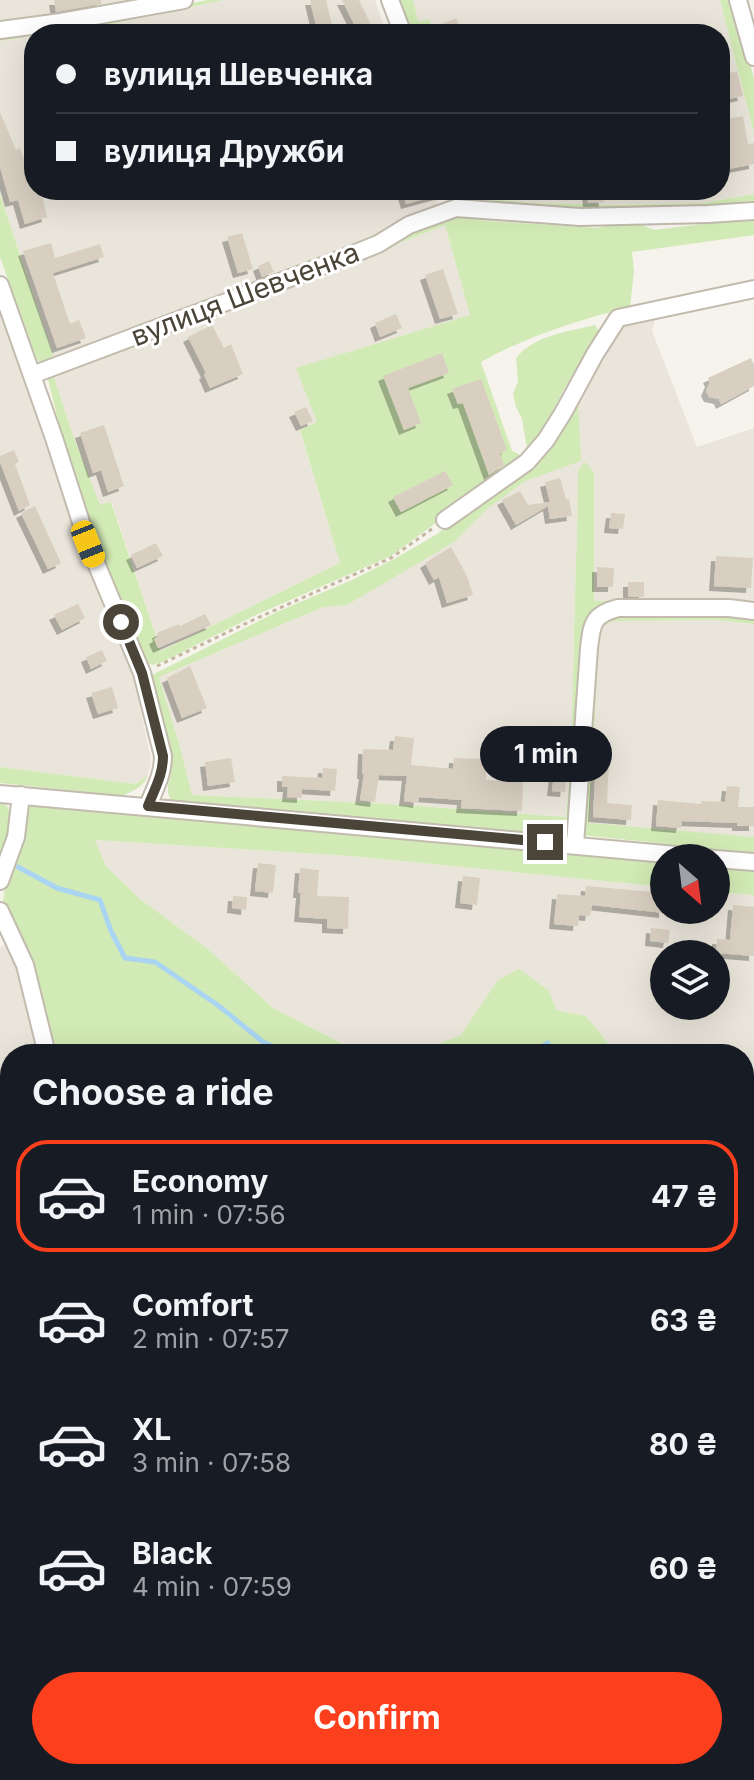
<!DOCTYPE html>
<meta charset="utf-8">
<style>
:root{--surface:#171b24;--page:#242831;--text:#f1f3f6;--muted:#9ea1a6;--line:#363941;--accent:#fc3f1d}
body{margin:0;font-family:Inter,sans-serif;background:var(--page);color:var(--text);height:100vh;display:flex;flex-direction:column;font-size:30px;white-space:nowrap}
*{box-sizing:border-box;margin:0}
p{font-size:26px;color:var(--muted)}
.icon{flex:none;width:44px;height:44px;fill:none;stroke:currentColor;stroke-width:2;stroke-linecap:round;stroke-linejoin:round}
.map{position:relative;flex:1;overflow:hidden}
.panel{position:absolute;left:0px;top:1044px;width:754px;height:736px;display:flex;flex-direction:column;background:var(--surface);border-radius:32px 32px 0 0;box-shadow:0 8px 32px #0002}
.panel>*{flex:none}
.banner{position:absolute;left:24px;top:24px;width:706px;height:176px;border-radius:32px;box-shadow:0 8px 32px #0002;display:grid;align-content:center;height:176px;padding:0 32px;background:var(--surface)}
.needle{width:52px;rotate:152deg}
.controls{position:absolute;left:650px;top:844px;display:grid;gap:16px}
.controls a{display:grid;place-items:center;width:80px;height:80px;border-radius:50%;background:var(--surface);box-shadow:0 8px 32px #0002;font-size:40px}
.end{position:absolute;width:36px;height:36px;margin:-18px;border:10px solid #4b4439;background:#fff;box-shadow:0 0 0 4px #fff}
.from{border-radius:50%}
.bubble{position:absolute;height:56px;border-radius:28px;background:var(--surface);box-shadow:0 8px 32px #0002;font-size:26px;font-weight:700;line-height:56px;text-align:center}
.car{position:absolute;width:24px;height:48px;margin:-24px -12px;border-radius:10px;box-shadow:0 0 6px 2px #0007;background:linear-gradient(#f5c518 24%,#345 0 40%,#f5c518 0 76%,#345 0 86%,#f5c518 0)}
.banner b{display:flex;align-items:center;gap:28px;height:76px;font-size:30px}
.banner b+b{border-top:2px solid var(--line)}
.banner i{width:20px;height:20px;background:var(--text)}
ul{padding:0;list-style:none}
li{display:flex;align-items:center;gap:24px;height:112px;margin:0 16px 12px;padding:0 16px;border:4px solid transparent;border-radius:32px}
li div{flex:1}
li b{display:block;font-size:30px}
li em{font-style:normal;font-weight:700}
li.on{border-color:var(--accent)}
li>.icon{width:72px;height:72px;stroke-width:1.5}
h2{padding:0 32px;font-size:36px;line-height:96px}
.cta{display:flex;gap:16px;margin-top:auto;padding:16px 32px}
.cta a{flex:1;height:92px;border-radius:48px;background:var(--accent);color:#fff;font-size:32px;font-weight:700;line-height:92px;text-align:center}
.map>svg:first-child{display:block}
.residential{fill:#eae5da;fill-rule:evenodd}
.industrial{fill:#e6e2dd}
.green{fill:#d2eab5;fill-rule:evenodd}
.lines{fill:none;stroke-linecap:round;stroke-linejoin:round}
.stream{stroke:#a9d4f2;stroke-width:5}
.building{fill:#d8cfc1;filter:url(#shadow)}
.minor-casing{stroke:#c2bbae;stroke-width:20}
.path{stroke:#c4b79f;stroke-width:3;stroke-dasharray:4 4;stroke-linecap:butt}
.minor{stroke:#fff;stroke-width:16}
.route{stroke:#4b4439;stroke-width:10}
.labels{text-anchor:middle;stroke-width:6;stroke-linejoin:round;paint-order:stroke}
.street-label{font-size:28px;fill:#4b4439;stroke:#fff}
</style>
<div class="map">
<svg width="754" height="1780" viewBox="0 0 754 1780">
<defs>
<filter id="shadow"><feDropShadow dx="-5" dy="5" stdDeviation="0" flood-color="#0004"/></filter>
</defs>
<rect width="100%" height="100%" fill="#f6f3ec"/>
<path class="residential" d="M0,0H152L0,23Z
M224,0H375L386,34H46L112,24Z
M413,0H720L754,133V194L703,203L616,205L534,203L472,197L470,190H720V34H434L418,21Z
M34,36V190H434L439,207L389,227L371,241L54,357L0,195V41Z
M445,225L470,315L297,368L317,422L300,431L340,563L161,651L112,503L100,505L71,430L54,377L232,310Z
M0,314L58,475L71,522L104,606L132,668L151,760L148,775L136,784L0,767Z
M655,319L652,331L697,447L754,428V603L684,600L594,601V472L576,556L571,757L566,817L390,804L192,795L180,747L159,677L323,607L347,605L525,481L580,461L578,398L620,327Z
M715,620L754,624V837L589,824L600,628L612,621Z
M94,840L351,856L664,887V910H716V892L754,895V1115L744,1111V1054H617L586,1016L556,1010L498,980L461,1036L413,1054H389L345,1045L273,1008L209,950L140,899L106,866ZM664,954H716V1006H664Z
M4,945L17,958L43,1054H10V1301L0,1297V948Z
M744,1306L754,1308V1780H438L439,1770H744Z
M22,1770H411L409,1780H20Z"/>
<path class="industrial" d="M744,1126L754,1127V1308L744,1306Z"/>
<path class="green" d="M208,0H224L112,24L46,34H34V36L0,41V37L58,29Z
M397,0H413L418,21L430,20L434,34H409Z
M720,0H732L754,78V133Z
M457,190H470L473,197L534,203L616,205L703,203L754,194V202L686,210L587,213L467,203L461,198Z
M0,195L54,357L188,308L46,364L40,363L36,357L0,257Z
M457,216L487,221L597,228L630,220L654,230L754,218V235L632,252L634,271L630,307C578,320 528,336 481,362L512,451L519,454L517,463L391,556L256,615L162,662L152,665L148,663L90,525L61,432L48,379L51,373L435,218ZM445,225L470,315L296,368L317,422L300,430L340,563L161,651L111,502L100,505L71,430L54,377L232,310Z
M595,325L599,331L563,391L539,437L527,449L522,419L516,407L513,394L518,381L516,358C535,335 567,332 595,325Z
M578,398L581,461L525,481L488,508L454,542L347,605L323,607L159,677L180,747L192,795L390,804L566,817L571,757L576,555L577,550L578,470L585,462L594,472V601L684,600L754,603V608L597,611L573,836L173,802C162,790 172,782 171,767C170,736 157,706 152,675L277,612L352,580L396,558L437,534L514,476Z
M614,613L702,614L754,617V624L715,620L612,621L600,628L589,823L754,837V853L581,835L595,629Z
M0,767L136,784L148,775C143,788 133,791 121,796L0,783Z
M0,800C24,816 6,847 0,870Z
M41,803L143,815L664,861V887L351,856L95,840L106,866L140,899L209,950L273,1008L345,1045L389,1054H50L16,933L3,902L6,879L25,813L29,806Z
M716,866L754,869V895L716,892Z
M519,969L549,991L556,1010L586,1016L617,1054H413L461,1035L498,980Z
M0,1297L10,1301V1421L7,1422L10,1441V1770H22L20,1780H0Z"/>
<g class="lines">
<path class="stream" d="M18,867L57,888L100,900L111,931L125,958L155,962L219,1006L263,1042L289,1054
M527,1054L548,1043
M0,1733L6,1780"/>
</g>
<path class="building" d="M54,0H101V4L56,12Z
M310,0H326L334,34H318Z
M342,0H359L373,29L359,34Z
M456,18L463,34H418Z
M737,71L743,96L729,99L723,75Z
M0,112L16,150L20,148L23,157L34,153V190H41L47,217L25,224L18,200L10,202L0,167Z
M743,116L748,144L754,143V164L729,169L723,135H720V120Z
M402,190H442L443,194L406,204Z
M587,190H603L604,202L588,203Z
M242,233L253,269L238,273L227,237Z
M51,243L55,258L100,244L104,257L53,273L70,324L79,320L86,338L57,348L23,251Z
M269,261L274,272L262,277L258,266Z
M443,269L458,314L440,319L425,275Z
M396,314L402,328L380,337L375,323Z
M212,325L224,348L231,344L243,374L210,388L204,374L206,373L188,337Z
M442,353L449,373L408,388L421,423L404,430L383,376Z
M751,358L754,365V386L721,404L719,399L709,397L706,391L710,382L708,378Z
M481,379L507,450L500,453L504,465L489,475L463,403L458,404L452,389Z
M306,407L313,421L301,426L294,412Z
M104,425L124,486L108,492L101,470L93,473L80,433Z
M14,450L19,462L15,464L30,505L19,511L0,462V456Z
M445,471L453,485L401,512L393,497Z
M560,478L566,499H569L572,516L550,519L548,506L516,525L502,500L520,491L528,505L550,502L545,482Z
M35,506L61,563L48,569L21,513Z
M611,513L625,514L623,529L609,528Z
M156,543L163,556L137,568L131,555Z
M451,547L467,576L473,595L447,603L439,577L434,580L425,563Z
M716,556L753,558L751,588L714,586Z
M597,567L614,568L613,587H597Z
M628,582H644V597H628Z
M78,604L85,618L62,630L54,615Z
M205,614L211,625L158,648L154,639L158,637L157,633L179,624L180,626Z
M102,650L107,661L91,669L86,657Z
M190,666L207,708L182,718L167,678Z
M112,687L118,708L98,714L91,693Z
M395,736L414,738L411,765L453,769L454,758L487,759L486,780L523,782L522,811L461,808L462,800L419,797L418,803L404,801L407,776L379,775L375,802L360,800L364,774H362L363,749L393,750Z
M231,758L235,782L208,786L205,762Z
M596,762H609L607,803L632,805L631,820L593,817Z
M323,768L337,769L335,791L302,789V798L287,797L288,787H282V776L322,778Z
M554,774L567,776L565,792L552,791Z
M727,786L740,787L738,807H754V826H737V823L682,821L681,828L656,826L658,800L701,804V801L725,802Z
M258,863L276,865L273,893L255,891Z
M300,868L319,870L317,896L349,897L348,929L327,928V919L299,917L301,893H298Z
M463,876L480,878L477,905L460,903Z
M586,886L664,893V913L592,905L590,916L579,915L578,926L554,924L557,894L585,896Z
M233,896L247,897L246,910L232,908Z
M733,905L754,907V956L716,953L717,939L730,940Z
M651,928L670,930L668,943L650,941Z"/>
<g class="lines">
<g class="minor-casing">
<path id="minor" d="M390,0L403,34
M738,0L754,57
M0,30L61,22L184,0
M0,285L54,438L88,544L142,673L163,756C163,775 155,788 148,806
M32,375L346,257L378,244L409,225L456,208L580,217L708,214L754,211
M445,520L527,462L546,440L563,413L595,354L618,318L754,289
M0,794L710,858
M575,845L589,648C592,624 592,615 618,608H729L754,611
M716,859L754,862
M0,881L16,837L21,795
M0,911L25,965L47,1054
M744,1164L754,1166
M744,1232L754,1234
M744,1290L754,1291
M149,1780L150,1770
M415,1780L416,1770"/>
</g>
<path class="path" d="M157,666L253,620L391,558L432,529"/>
<use href="#minor" class="minor"/>
</g>
<g class="lines">
<path class="route" d="M121,622L142,673L163,756C163,775 155,788 148,806L545,842"/>
</g>
<g class="labels">
<g class="street-label">
<text transform="translate(245 294) rotate(-21)" y="10">вулиця Шевченка</text>
</g>
</g>
</svg>
<div class="controls">
<a><svg class="needle" viewBox="-14 -14 28 28"><path d="M0-13l5 13h-10z" fill="#e53935"/><path d="M0 13l5-13h-10z" fill="#9ea1a6"/></svg></a>
<a><svg class="icon" aria-label="layers" viewBox="0 0 24 24"><path d="M12 4l9 5-9 5-9-5zM3 14l9 5 9-5"/></svg></a>
</div>
<i class="end from" style="left:121px;top:622px"></i>
<i class="end" style="left:545px;top:842px"></i>
<div class="bubble" style="left:480px;top:726px;width:132px">1 min</div>
<i class="car" style="left:88px;top:544px;rotate:158deg"></i>
<div class="banner">
<b><i class="from"></i>вулиця Шевченка</b>
<b><i></i>вулиця Дружби</b>
</div>
<section class="panel">
<h2>Choose a ride</h2>
<ul>
<li class="on"><svg class="icon" aria-label="car" viewBox="0 0 24 24"><path d="M5 17H2v-5l4-1 3-4h7l3 4 3 1v5h-3M9 17h6M6 11h13"/><circle cx="7" cy="17" r="2"/><circle cx="17" cy="17" r="2"/></svg><div><b>Economy</b><p>1 min · 07:56</p></div><em>47 ₴</em></li>
<li><svg class="icon" aria-label="car" viewBox="0 0 24 24"><path d="M5 17H2v-5l4-1 3-4h7l3 4 3 1v5h-3M9 17h6M6 11h13"/><circle cx="7" cy="17" r="2"/><circle cx="17" cy="17" r="2"/></svg><div><b>Comfort</b><p>2 min · 07:57</p></div><em>63 ₴</em></li>
<li><svg class="icon" aria-label="car" viewBox="0 0 24 24"><path d="M5 17H2v-5l4-1 3-4h7l3 4 3 1v5h-3M9 17h6M6 11h13"/><circle cx="7" cy="17" r="2"/><circle cx="17" cy="17" r="2"/></svg><div><b>XL</b><p>3 min · 07:58</p></div><em>80 ₴</em></li>
<li><svg class="icon" aria-label="car" viewBox="0 0 24 24"><path d="M5 17H2v-5l4-1 3-4h7l3 4 3 1v5h-3M9 17h6M6 11h13"/><circle cx="7" cy="17" r="2"/><circle cx="17" cy="17" r="2"/></svg><div><b>Black</b><p>4 min · 07:59</p></div><em>60 ₴</em></li>
</ul>
<div class="cta"><a>Confirm</a></div>
</section>
</div>
